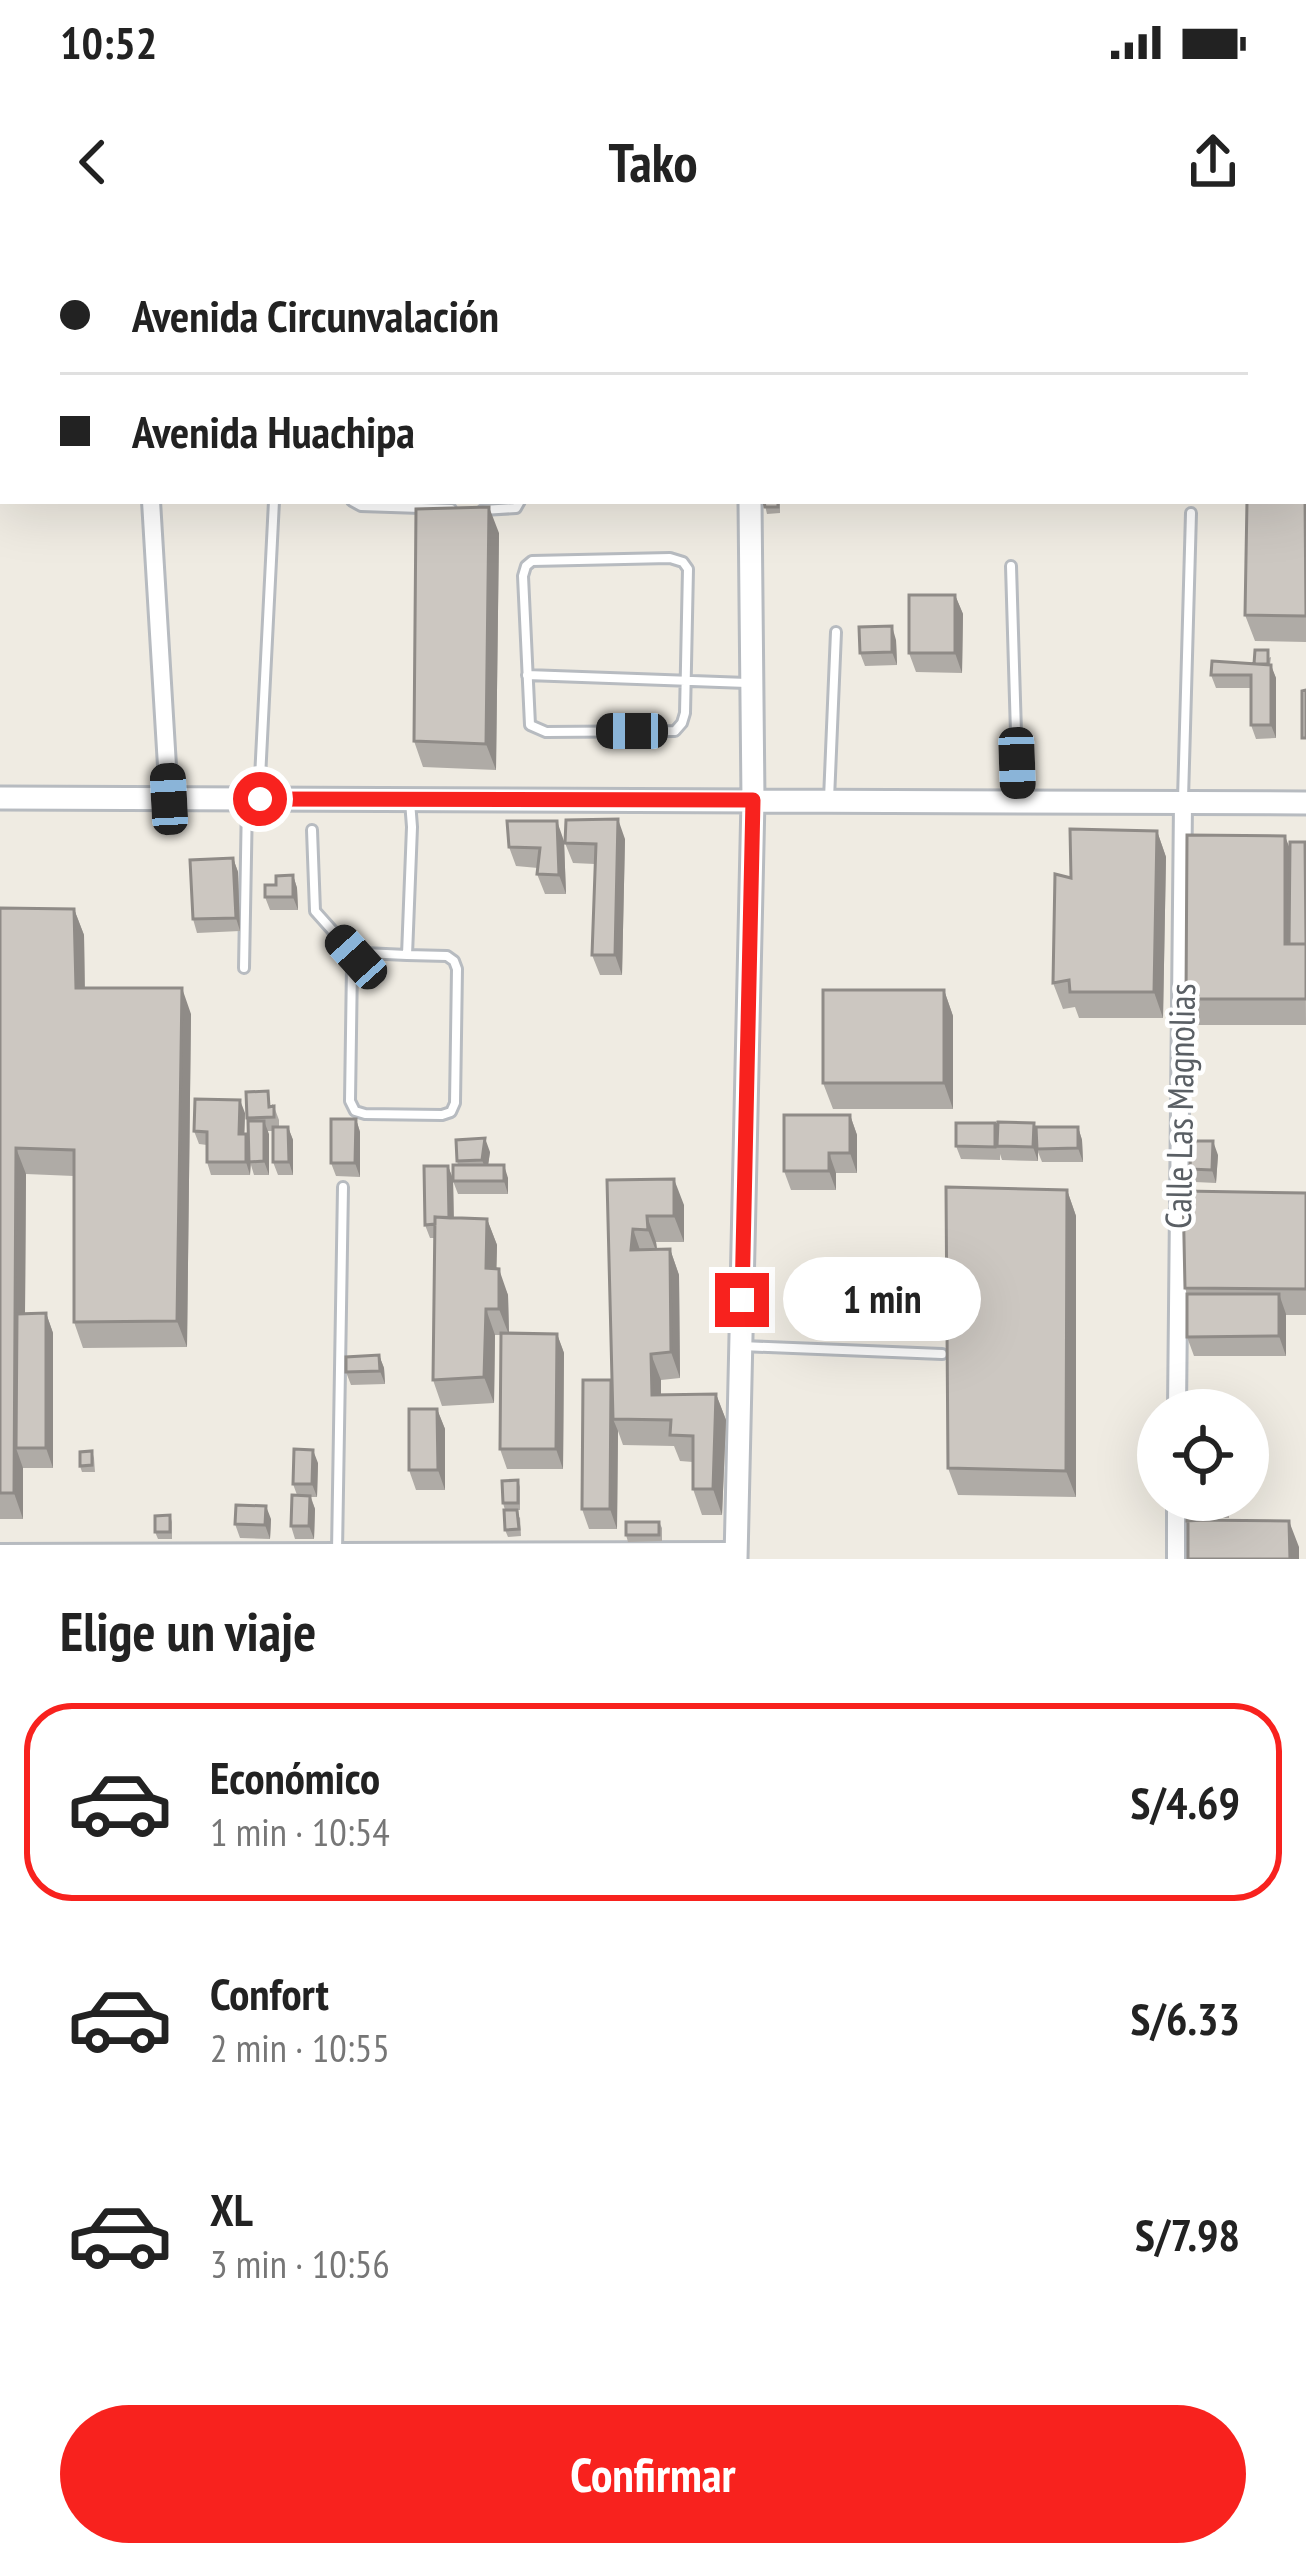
<!DOCTYPE html>
<html lang="es">
<meta charset="utf-8">
<style>
:root{--surface:#fff;--page:#f2f2f2;--text:#222;--muted:#767676;--line:#e0e0e0;--accent:#f8221e}
body{margin:0;font-family:"PT Sans Narrow",sans-serif;background:var(--page);color:var(--text);height:100vh;display:flex;flex-direction:column;font-size:45px;white-space:nowrap}
*{box-sizing:border-box;margin:0}
p{font-size:39px;color:var(--muted)}
.icon{flex:none;width:66px;height:66px;fill:none;stroke:currentColor;stroke-width:2;stroke-linecap:round;stroke-linejoin:round}
.map{position:relative;height:1319px;overflow:hidden}
.drawer{display:flex;flex-direction:column;background:var(--surface);flex:1}
.drawer>*{flex:none}
.guide{position:absolute;left:0px;top:0px;width:1308px;height:264px;box-shadow:0 12px 48px #0002;display:grid;align-content:center;height:264px;padding:0 60px;background:var(--surface)}
.fabs{position:absolute;left:1137px;top:1149px;display:grid;gap:24px}
.fabs a{display:grid;place-items:center;width:132px;height:132px;border-radius:50%;background:var(--surface);box-shadow:0 12px 48px #0002;font-size:60px}
.end{position:absolute;width:54px;height:54px;margin:-27px;border:15px solid #f8221e;background:#fff;box-shadow:0 0 0 6px #fff}
.from{border-radius:50%}
.bubble{position:absolute;height:84px;border-radius:42px;background:var(--surface);box-shadow:0 12px 48px #0002;font-size:39px;font-weight:800;line-height:84px;text-align:center}
.car{position:absolute;width:36px;height:72px;margin:-36px -18px;border-radius:15px;box-shadow:0 0 9px 3px #0007;background:linear-gradient(#222 24%,#8ab4d8 0 40%,#222 0 76%,#8ab4d8 0 86%,#222 0)}
.guide b{display:flex;align-items:center;gap:42px;height:114px;font-size:45px}
.guide b+b{border-top:3px solid var(--line)}
.guide i{width:30px;height:30px;background:var(--text)}
ul{padding:0;list-style:none}
li{display:flex;align-items:center;gap:36px;height:198px;margin:0 24px 18px;padding:0 36px;border:6px solid transparent;border-radius:48px}
li div{flex:1}
li b{display:block;font-size:45px}
li em{font-style:normal;font-weight:800}
li.current{border-color:var(--accent)}
li>.icon{width:108px;height:108px;stroke-width:1.5}
h2{padding:0 60px;font-size:54px;line-height:144px}
.button{display:flex;gap:24px;margin-top:auto;padding:24px 60px}
.button a{flex:1;height:138px;border-radius:72px;background:var(--accent);color:#fff;font-size:48px;font-weight:800;line-height:138px;text-align:center}
.status{display:flex;justify-content:space-between;align-items:center;height:84px;padding:0 60px;background:var(--surface);direction:ltr}
.status svg{height:33px;fill:currentColor}
header{display:flex;justify-content:space-between;align-items:center;height:156px;padding:0 60px;background:var(--surface);font-size:54px;font-weight:800}
.map>svg:first-child{display:block}
.lines{fill:none;stroke-linecap:round;stroke-linejoin:round}
.service-casing{stroke:#b7bbc0;stroke-width:14}
.minor-casing{stroke:#b7bbc0;stroke-width:22}
.tertiary-casing{stroke:#b7bbc0;stroke-width:27}
.trunk-casing{stroke:#f09700;stroke-width:33}
.service{stroke:#fff;stroke-width:8}
.minor{stroke:#fff;stroke-width:16}
.tertiary{stroke:#fff;stroke-width:21}
.trunk{stroke:#ffe297;stroke-width:27}
.wall{fill:#afaba6}
.shaded-wall{fill:#8f8b87}
.building{fill:#ccc7c1;stroke:#8f8b87;stroke-width:3}
.route{stroke:#f8221e;stroke-width:15}
.labels{text-anchor:middle;stroke-width:9;stroke-linejoin:round;paint-order:stroke}
.street-label{font-size:36px;fill:#5a5f64;stroke:#fff}
</style>
<div class="status"><b>10:52</b><svg viewBox="0 0 49 12"><path d="M0 12V9h3v3zM5 12V6h3v6zM10 12V3h3v9zM15 12V0h3v12zM26 1h20v11H26zM47 4h2v5h-2z"/></svg></div>
<header><svg class="icon" aria-label="back" viewBox="0 0 24 24"><path d="M15 5l-7 7 7 7"/></svg>Tako<svg class="icon" aria-label="share" viewBox="0 0 24 24"><path d="M12 15V3M7 8l5-5 5 5M5 13v7h14v-7"/></svg></header>
<div class="map">
<svg width="1306" height="1319" viewBox="0 0 1306 1319">
<rect width="100%" height="100%" fill="#efebe2"/>
<g class="lines">
<g class="service-casing">
<path id="service" d="M1054,0V3
M540,3L541,0
M1305,24L1306,23
M352,261L361,266L451,269
M483,270L516,268L520,261
M670,318L683,322L688,329L685,473L682,483L675,491L546,492L530,485L523,336L526,326L532,321Z
M1011,326L1018,560
M527,435L747,443
M259,558L274,261
M829,559L836,392
M1183,559L1191,273
M312,590L315,671L356,717
M407,715L447,716L454,721L457,729L455,863L451,872L442,875L365,874L355,871L350,861L352,725L356,717L364,713L407,715L412,587L410,561
M244,728L247,561
M742,1106L942,1114
M337,1311L343,947"/>
</g>
<g class="minor-casing">
<path id="minor" d="M151,261L169,559
M1177,1170L1183,563
M0,1313L736,1311
M1176,1319V1260"/>
</g>
<g class="tertiary-casing">
<path id="tertiary" d="M747,0V3
M0,558L1306,563
M736,1319L753,560L750,261"/>
</g>
<g class="trunk-casing">
<path id="trunk" d="M99,3L112,0
M377,3L391,0
M0,25L3,24
M0,85L3,84"/>
</g>
<use href="#service" class="service"/>
<use href="#minor" class="minor"/>
<use href="#tertiary" class="tertiary"/>
<use href="#trunk" class="trunk"/>
</g>
<path class="wall" d="M1306,257V402L1255,401L1245,375Z
M764,261H780V273L767,274Z
M499,293L496,530L423,527L414,501Z
M955,355L963,374L962,433L916,432L909,413Z
M896,400L897,425L865,426L860,413Z
M1271,417L1270,425L1276,438V498L1256,499L1251,485V448H1216L1211,435L1254,424Z
M1157,591L1166,617L1163,778H1079L1075,767L1063,769L1053,743L1071,638Z
M625,599L622,735H600L592,715L595,624L573,623L565,603Z
M564,601L566,654H545L537,634L538,628L516,626L509,607Z
M1305,602L1306,785H1196L1186,759L1289,608Z
M233,618L238,632L240,691L197,693L193,679Z
M293,635L297,648L298,670H270L265,657L276,645Z
M0,668L74,669L84,695L85,748L191,774L187,1107L83,1108L74,1082V936L26,934L25,1074L46,1073L53,1093V1228H23V1279H0Z
M944,750L953,776V869H833L823,843Z
M273,864L279,880V887H288L293,900V935H278L273,922V891H267L269,935H254L251,925L250,935H211L207,922V905L199,904L194,891L245,873L244,894L249,901L247,878Z
M850,875L857,895V933H836V950H791L784,931Z
M356,879L360,892V937L336,936L331,923Z
M995,883L998,890L1037,891L1078,887L1082,900L1083,922H1042L1038,912V921L1002,920L1000,914V920L961,919L956,906Z
M490,912L488,925L508,938V954H458L453,941L458,925L457,921Z
M1218,915L1216,943L1195,942L1190,929Z
M448,926L453,939L454,978L487,979L497,1005L496,1029L508,1055L509,1093L557,1094L564,1113L563,1229H507L500,1209L501,1095H495L494,1163L442,1166L433,1140L435,998H430L425,985Z
M607,940L684,965V1002H656L657,1010L670,1009L679,1035L680,1138L661,1140V1155L716,1154L726,1180L722,1275H702L693,1249V1222L680,1221L674,1206L623,1205L618,1191L617,1289H589L582,1269L612,1144Z
M1067,950L1076,976V1257L958,1255L948,1228Z
M1306,953V1075H1286V1116H1194L1187,1097V1054L1185,1048Z
M379,1115L384,1128L385,1144L351,1145L346,1132Z
M437,1169L445,1189V1250H416L409,1230Z
M92,1211L94,1218L95,1232H82L80,1226Z
M318,1223L317,1257H311L315,1269L314,1299H295L291,1286L297,1255L293,1244Z
M518,1240L520,1247V1270H505L503,1263Z
M1204,1260H1227L1229,1265V1278H1210L1209,1274V1280L1299,1307V1319H1188Z
M170,1275L172,1282V1299H158L155,1292Z
M520,1277L521,1296L508,1297L505,1290Z
M271,1279L270,1299L240,1298L235,1284Z
M659,1282L662,1288V1301L628,1302L626,1295Z"/>
<path class="shaded-wall" d="M489,267L499,293L496,530L486,504Z
M955,355L963,374L962,433L955,413Z
M892,386L896,400L897,425L892,412Z
M1271,425L1276,438V498L1271,485Z
M618,579L625,599L622,735L615,715Z
M557,581L564,601L566,654L559,635Z
M1157,591L1166,617L1163,778L1154,752Z
M1285,596L1295,622V706L1285,704Z
M233,618L238,632L240,691L236,678Z
M293,635L297,648L298,670L293,657Z
M74,669L84,695L85,774L76,748Z
M182,748L191,774L187,1107L177,1081Z
M944,750L953,776V869L944,843Z
M240,860L245,873L244,907L239,894Z
M850,875L857,895V933L850,913Z
M356,879L360,892V937L355,923Z
M264,881L269,894V935L264,921Z
M1034,883L1038,897V921L1033,907Z
M288,887L293,900V935L289,922Z
M1078,887L1082,900L1083,922L1078,908Z
M246,894L251,907L250,935L246,922Z
M485,898L490,912L487,933L482,920Z
M1213,901L1218,915L1216,943L1212,930Z
M16,908L26,934L24,1208H16L23,1228V1279L14,1253Z
M829,913L836,933V950L829,931Z
M504,925L508,938V954L504,941Z
M448,926L453,939L454,997L449,984Z
M674,939L684,965V1002L674,976Z
M1067,950L1076,976V1257L1066,1231Z
M647,976L656,1002L658,1016L648,990Z
M487,979L497,1005L496,1054L486,1028Z
M633,989L642,1016L631,1010Z
M670,1009L679,1035L680,1138L671,1112Z
M499,1029L508,1055L509,1095L499,1069Z
M1279,1054L1286,1074V1116L1279,1096Z
M486,1069L495,1095L494,1163L484,1137Z
M46,1073L53,1093V1228L46,1208Z
M557,1094L564,1113L563,1229L556,1209Z
M651,1114L661,1140V1181L652,1155Z
M379,1115L384,1128L385,1144L380,1131Z
M611,1140L618,1160L613,1179L618,1191L617,1289L610,1269Z
M716,1154L726,1180L722,1275L713,1249Z
M437,1169L445,1189V1250L438,1230Z
M313,1210L318,1223L317,1257L312,1244Z
M310,1256L315,1269L314,1299L309,1286Z
M1204,1260H1207L1209,1266V1294L1204,1281Z
M266,1266L271,1279L270,1299L265,1285Z
M1289,1281L1299,1307V1319H1290Z"/>
<path class="building" d="M1305,257L1306,376L1245,375L1247,261H1305Z
M764,261H778V267H765Z
M489,267L486,504L414,501L416,269Z
M909,355H955V413H909Z
M892,386V412L860,413L859,387Z
M1255,410H1268V424H1254Z
M1212,421L1271,425V485H1251V435H1211Z
M1306,450V498H1302V451Z
M618,579L615,715H592L596,604L565,603L566,580Z
M507,581H557L559,635L537,634L540,608L509,607Z
M1070,589L1157,591L1154,752H1070L1069,740L1053,743L1055,634L1071,638Z
M1187,595L1285,596V704H1306V759H1186Z
M1290,602H1305L1306,704H1289Z
M233,618L236,678L193,679L190,620Z
M293,635V657H265V645H276V636Z
M0,668L74,669L76,748H182L177,1081L74,1082V910L16,908L14,1253H0Z
M823,750H944V843H823Z
M268,851L269,867L274,866V877L247,878L246,852Z
M195,859L240,860L239,894H246V922H207V892L194,891Z
M784,875H850V913H829V931H784Z
M331,879H356L355,923H331Z
M248,881H264V921L249,922Z
M998,882L1034,883L1033,907L997,906Z
M956,883H995V907L956,906Z
M273,887H288L289,922H273Z
M1036,887H1078V908L1037,909Z
M485,898L482,920L457,921L456,900Z
M1191,901H1213L1212,930L1190,929Z
M453,925H504V941H453Z
M424,926H448L449,978L435,977V984L425,985Z
M674,939V976H647L648,990L633,989L631,1010L670,1009L671,1112L651,1114L652,1155L716,1154L713,1249H693V1196L670,1195L671,1180L613,1179L607,940Z
M946,947L1067,950L1066,1231L948,1228Z
M1183,951L1306,953V1049L1185,1048Z
M435,977L487,979L486,1028L499,1029V1069H486L484,1137L433,1140Z
M1187,1054H1279V1096L1187,1097Z
M46,1073V1208H16L17,1074Z
M501,1093L557,1094L556,1209H500Z
M379,1115L380,1131L346,1132V1117Z
M583,1140H611L610,1269H582Z
M409,1169H437L438,1230H409Z
M294,1209L313,1210L312,1244H293Z
M92,1211V1225L80,1226V1212Z
M518,1240V1263H503L502,1241Z
M292,1255L310,1256L309,1286H291Z
M1187,1260H1204V1280L1187,1281Z
M1208,1260H1226V1271H1208Z
M236,1265L266,1266L265,1285L235,1284Z
M504,1270H517L519,1289L505,1290Z
M170,1275V1292H155V1276Z
M1188,1280L1289,1281L1290,1319H1188Z
M626,1282H659V1295H626Z"/>
<g class="lines">
<path class="route" d="M260,559L753,560L742,1060"/>
</g>
<g class="labels">
<g class="street-label">
<text transform="translate(1180 866) rotate(-89)" y="13">Calle Las Magnolias</text>
</g>
</g>
</svg>
<div class="fabs">
<a><svg class="icon" aria-label="locate" viewBox="0 0 24 24"><circle cx="12" cy="12" r="6"/><path d="M12 2v4M12 18v4M2 12h4M18 12h4"/></svg></a>
</div>
<i class="end from" style="left:260px;top:559px"></i>
<i class="end" style="left:742px;top:1060px"></i>
<div class="bubble" style="left:783px;top:1017px;width:198px">1 min</div>
<i class="car" style="left:632px;top:491px;rotate:270deg"></i>
<i class="car" style="left:1017px;top:523px;rotate:178deg"></i>
<i class="car" style="left:169px;top:559px;rotate:357deg"></i>
<i class="car" style="left:356px;top:717px;rotate:318deg"></i>
<div class="guide">
<b><i class="from"></i>Avenida Circunvalación</b>
<b><i></i>Avenida Huachipa</b>
</div>
</div>
<section class="drawer">
<h2>Elige un viaje</h2>
<ul>
<li class="current"><svg class="icon" aria-label="car" viewBox="0 0 24 24"><path d="M5 17H2v-5l4-1 3-4h7l3 4 3 1v5h-3M9 17h6M6 11h13"/><circle cx="7" cy="17" r="2"/><circle cx="17" cy="17" r="2"/></svg><div><b>Económico</b><p>1 min · 10:54</p></div><em>S/4.69</em></li>
<li><svg class="icon" aria-label="car" viewBox="0 0 24 24"><path d="M5 17H2v-5l4-1 3-4h7l3 4 3 1v5h-3M9 17h6M6 11h13"/><circle cx="7" cy="17" r="2"/><circle cx="17" cy="17" r="2"/></svg><div><b>Confort</b><p>2 min · 10:55</p></div><em>S/6.33</em></li>
<li><svg class="icon" aria-label="car" viewBox="0 0 24 24"><path d="M5 17H2v-5l4-1 3-4h7l3 4 3 1v5h-3M9 17h6M6 11h13"/><circle cx="7" cy="17" r="2"/><circle cx="17" cy="17" r="2"/></svg><div><b>XL</b><p>3 min · 10:56</p></div><em>S/7.98</em></li>
</ul>
<div class="button"><a>Confirmar</a></div>
</section>
